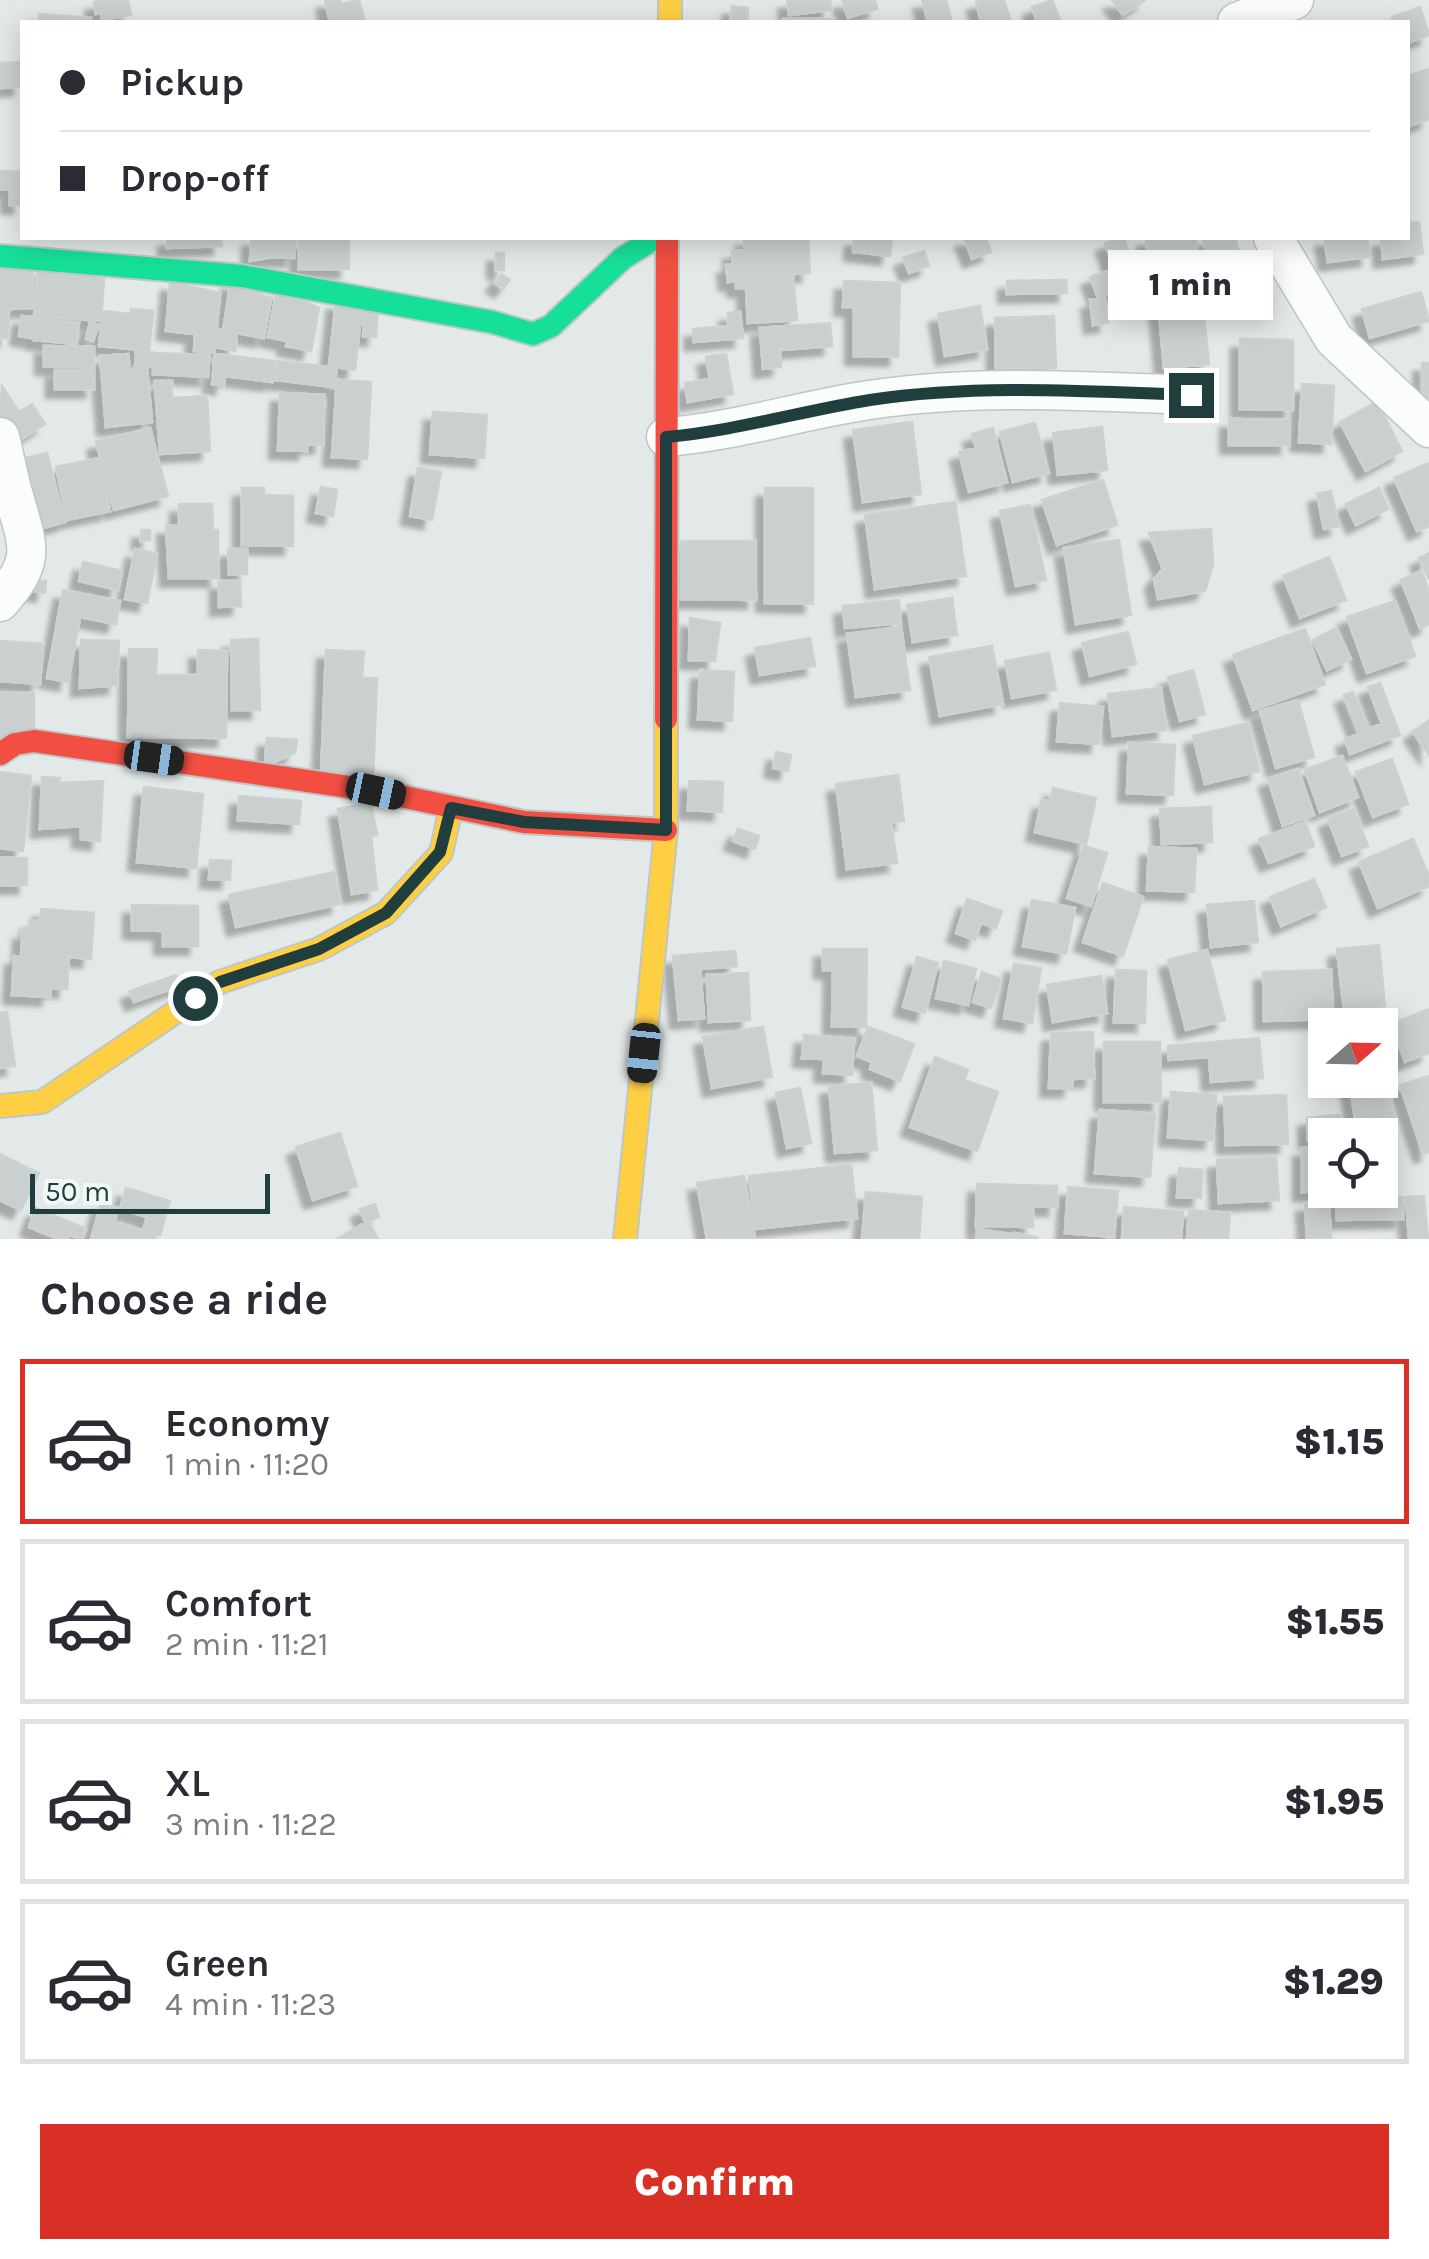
<!DOCTYPE html>
<meta charset="utf-8">
<style>
:root{--surface:#fff;--page:#f7f7f7;--text:#2b2b33;--muted:#7c7c81;--line:#e1e1e2;--accent:#d93025}
body{margin:0;font-family:Karla,sans-serif;background:var(--page);color:var(--text);height:100vh;display:flex;flex-direction:column;font-size:38px;white-space:nowrap}
*{box-sizing:border-box;margin:0}
p{font-size:32px;color:var(--muted)}
.icon{flex:none;width:55px;height:55px;fill:none;stroke:currentColor;stroke-width:2;stroke-linecap:round;stroke-linejoin:round}
.map{position:relative;height:1239px;overflow:hidden}
.panel{display:flex;flex-direction:column;background:var(--surface);flex:1}
.panel>*{flex:none}
.hud{position:absolute;left:20px;top:20px;width:1390px;height:220px;border-radius:0px;box-shadow:0 5px 25px #0003;display:grid;align-content:center;height:220px;padding:0 40px;background:var(--surface)}
.needle{width:65px;rotate:70deg}
.buttons{position:absolute;left:1308px;top:1008px;display:grid;gap:20px}
.buttons a{display:grid;place-items:center;width:90px;height:90px;border-radius:0px;background:var(--surface);box-shadow:0 5px 25px #0003;font-size:50px}
.scale{position:absolute;left:30px;bottom:25px;width:240px;box-sizing:border-box;padding-left:10px;border:5px solid #1f3e3d;border-top:0;font-size:28px;line-height:35px;white-space:nowrap;color:#1f3e3d;-webkit-text-stroke:8px #f1f9f6;paint-order:stroke}
.end{position:absolute;width:45px;height:45px;margin:-22px;border:12px solid #1f3e3d;background:#fff;box-shadow:0 0 0 5px #fff}
.from{border-radius:50%}
.bubble{position:absolute;height:70px;border-radius:0px;background:var(--surface);box-shadow:0 5px 25px #0003;font-size:32px;font-weight:800;line-height:70px;text-align:center}
.car{position:absolute;width:30px;height:60px;margin:-30px -15px;border-radius:12px;box-shadow:0 0 8px 2px #0007;background:linear-gradient(#222 24%,#8ab4d8 0 40%,#222 0 76%,#8ab4d8 0 86%,#222 0)}
.hud b{display:flex;align-items:center;gap:35px;height:95px;font-size:38px}
.hud b+b{border-top:2px solid var(--line)}
.hud i{width:25px;height:25px;background:var(--text)}
ul{padding:0;list-style:none}
li{display:flex;align-items:center;gap:30px;height:165px;margin:0 20px 15px;padding:0 20px;border:5px solid var(--line);border-radius:0px}
li div{flex:1}
li b{display:block;font-size:38px}
li em{font-style:normal;font-weight:800}
li.selected{border-color:var(--accent)}
li>.icon{width:90px;height:90px;stroke-width:1.5}
h2{padding:0 40px;font-size:45px;line-height:120px}
.action{display:flex;gap:20px;margin-top:auto;padding:20px 40px}
.action a{flex:1;height:115px;border-radius:0px;background:var(--accent);color:#fff;font-size:40px;font-weight:800;line-height:115px;text-align:center}
.map>svg:first-child{display:block}
.building{fill:#cad0cf;stroke:#cbd2d1;stroke-width:2.5;filter:url(#shadow)}
.lines{fill:none;stroke-linecap:round;stroke-linejoin:round}
.street-casing{stroke:#c0c6c5;stroke-width:41}
.fast-casing{stroke:#bec7c6;stroke-width:26}
.slow-casing{stroke:#bec7c6;stroke-width:26}
.jam-casing{stroke:#bec7c6;stroke-width:26}
.street{stroke:#fbfcfc;stroke-width:38}
.fast{stroke:#16e098;stroke-width:22}
.slow{stroke:#ffcf43;stroke-width:22}
.jam{stroke:#f24e42;stroke-width:22}
.route{stroke:#1f3e3d;stroke-width:12}
</style>
<div class="map">
<svg width="1429" height="1239" viewBox="0 0 1429 1239">
<defs>
<filter id="shadow"><feDropShadow dx="-9" dy="9" stdDeviation="2.5" flood-color="#0004"/></filter>
</defs>
<rect width="100%" height="100%" fill="#e3e9e8"/>
<path class="building" d="M107,0H128L131,15L102,20L101,13L96,14L94,2Z
M325,0H340L341,4L359,0L365,22H330Z
M787,0H830L831,10L789,15Z
M842,0H875L877,9L848,18Z
M922,0H946L952,22H928Z
M985,0H1004L1011,22H981L976,2Z
M1052,0L1061,22H1037L1032,7Z
M1112,0H1145L1123,15Z
M732,6L748,8L747,22L730,21Z
M1420,7L1429,35L1408,43V22H1394L1392,17Z
M39,14L91,18L90,22H39Z
M783,19H834V22H783Z
M22,62V87L0,88V63Z
M1429,69V119L1408,127V76Z
M0,171L22,172V205H10V189H0Z
M1419,222L1423,254L1383,259L1381,238H1408V223Z
M167,238H221L222,246L167,248Z
M251,238H296L294,258L274,257L250,261Z
M299,238H349V269H299Z
M744,238H808L810,273L793,274L797,320L748,323L746,288H736V281L728,282L726,265L733,264L732,251L745,250Z
M854,238H892L890,256L853,252Z
M964,238H986L991,252L972,259Z
M1124,238L1139,284L1098,298L1090,277L1114,269L1105,243Z
M1146,238H1196L1200,285L1149,288Z
M1202,238H1235L1245,273L1215,281Z
M1324,238H1367L1370,257L1328,262Z
M924,251L929,266L909,273L903,258Z
M496,253H504V270H496Z
M38,267L104,279L101,321L34,316Z
M0,268H33V308L9,309L8,338H0Z
M502,274L510,280L503,289L495,283Z
M231,280L271,299L264,338L237,333L235,351L215,347L219,329L223,331Z
M1066,280L1067,293L1007,294V281Z
M844,281L900,283L898,357L854,356V307H843Z
M170,282L220,293L214,353L194,351L195,334L166,331Z
M277,289L319,308L311,351L286,346L287,341L268,337Z
M1421,292L1429,321L1370,338L1362,309Z
M1202,297L1209,364L1164,368L1158,301Z
M1105,299L1108,323L1093,325L1090,300Z
M336,301L378,308L376,337L363,336L364,325L360,324L355,370L329,366Z
M980,306L987,349L945,356L938,314Z
M131,309L153,311L149,351L99,346L103,311L130,314Z
M740,312L743,338L694,342L693,329L728,326V313Z
M22,316L34,317L31,338L19,336Z
M1054,316L1056,368L996,369L995,318Z
M35,319L79,323L76,344L34,340Z
M90,323L99,325L93,341L86,339Z
M830,323L832,346L780,350L781,367L763,369L760,328Z
M1240,339L1293,340V410L1240,409Z
M44,346L94,347V367L44,366Z
M136,351L153,352L152,367L135,366Z
M154,353L209,355L208,377L153,374Z
M128,354L130,369L147,368L152,422L106,427L100,356Z
M215,354L274,361L272,382L225,376L224,386L212,384Z
M726,354L733,394L688,402L685,383L710,379L706,357Z
M277,361L337,368L334,387L275,380Z
M1422,363H1429V407L1424,408Z
M55,370H94V389H55Z
M337,380L371,382L367,459L332,457Z
M155,381H172V398H156Z
M1302,384L1334,386L1331,444L1299,442Z
M2,386L19,412L32,404L45,424L14,444L0,420Z
M280,393L324,395L323,445L307,444V451L278,450Z
M207,396L210,451L160,454L156,399Z
M1377,402L1402,451L1366,471L1340,422Z
M433,412L487,415L484,458L430,454Z
M1229,419L1289,420V445H1229Z
M912,422L921,494L863,502L853,430Z
M1035,423L1049,473L1013,482L1000,432Z
M1102,427L1107,470L1058,475L1053,433Z
M150,428L168,496L114,510L96,442Z
M993,428L1007,482L969,492L959,452L976,448L972,434Z
M47,453L65,522L40,529L22,459Z
M99,458L110,511L67,520L56,467Z
M1429,463V526L1417,531L1394,478Z
M418,468L441,472L432,520L410,516Z
M1103,480L1117,525L1057,545L1042,500Z
M321,487L337,490L333,516L316,513Z
M242,488H264V495L293,496V546L242,545Z
M765,488H813V604L765,603Z
M1379,488L1388,509L1356,525L1346,504Z
M1331,491L1339,526L1324,529L1317,494Z
M955,502L966,576L875,589L865,515Z
M179,504H212L213,530H218V578H169L166,526H179Z
M1030,505L1046,580L1016,586L1000,511Z
M1211,529L1213,564L1205,591L1158,599L1154,579L1163,569L1149,533Z
M141,530H150V540L141,541Z
M1119,540L1131,615L1076,624L1064,548Z
M681,541H755L756,600L681,599Z
M135,549L157,554L147,603L125,599Z
M228,549H247V574H229Z
M1429,553V579L1419,558Z
M1329,557L1346,600L1300,618L1283,576Z
M83,562L122,571L118,590L79,581Z
M1421,571L1429,591V624L1420,628L1401,580Z
M35,580L46,581L45,593L34,591Z
M219,581H240L241,606L219,607Z
M63,590L120,601L116,624L80,617L68,682L47,678Z
M952,598L957,635L913,642L907,605Z
M899,600L901,623L845,628L843,606Z
M1395,601L1415,656L1367,673L1347,617Z
M690,618L720,623L715,661L689,660Z
M901,627L910,690L856,697L847,634Z
M1336,628L1351,659L1327,670L1313,640Z
M1305,629L1325,684L1253,710L1233,655Z
M1128,632L1136,664L1090,676L1082,643Z
M810,638L815,666L760,675L755,648Z
M258,639L260,710H232L231,640Z
M81,640L119,641L117,685L80,688Z
M0,641L43,644L40,684L0,681Z
M992,646L1003,704L940,716L929,657Z
M129,649H157L156,675H198V650L227,651L226,738L128,737Z
M326,650L364,652L362,678H377L373,781L321,778Z
M1049,653L1056,690L1012,698L1005,661Z
M700,670L734,672L732,721L698,719Z
M1193,670L1205,714L1180,721L1168,677Z
M1380,683L1400,735L1350,754L1345,739L1359,734L1344,695L1353,692L1368,729L1382,724L1368,687Z
M1161,688L1166,730L1113,736L1108,694Z
M0,693H34V740H0Z
M1298,700L1314,757L1276,768L1260,711Z
M1060,703L1103,707L1099,744L1057,741Z
M1429,720V755L1413,732Z
M1248,723L1259,771L1205,784L1193,736Z
M267,738L297,740L295,753L265,766Z
M1129,743L1175,745L1173,795L1127,793Z
M776,752L791,755L788,771L773,768Z
M1342,756L1358,797L1320,812L1305,770Z
M1392,759L1408,804L1373,817L1356,772Z
M1298,769L1314,815L1283,826L1268,779Z
M0,772L31,776L23,851L0,848Z
M898,775L904,821L891,822L897,863L847,869L836,784Z
M42,777L60,778L59,783L103,781L100,841L81,839V826L40,829Z
M689,781L723,782L722,812L688,810Z
M144,787L203,794L196,868L137,862Z
M1053,788L1096,798L1086,844L1035,832L1042,800L1050,801Z
M239,796L301,801L299,824L238,820Z
M371,803L377,835L371,836L377,890L352,894L338,809Z
M1211,807L1212,842L1162,844L1160,809Z
M1354,809L1368,846L1342,856L1328,819Z
M1305,822L1314,846L1269,863L1259,839Z
M738,829L759,836L755,849L733,841Z
M1413,839L1429,876V886L1378,908L1359,862Z
M1084,846L1107,853L1091,906L1067,898Z
M1149,847L1196,849L1194,892L1147,890Z
M0,858H27V885H0Z
M210,860L231,861L230,880L209,879Z
M334,872L340,904L236,927L229,895Z
M1314,879L1326,907L1281,926L1270,897Z
M1103,883L1143,897L1123,956L1083,942Z
M967,899L1002,911L996,928L981,923L975,940L956,933Z
M1032,900L1075,908L1066,954L1023,946Z
M1254,901L1258,942L1211,947L1207,905Z
M132,905L198,906V946H163V931L132,930Z
M41,909L94,913L91,959L69,957L67,989L51,988L50,997L12,995L14,956L21,957L22,931H29L30,921H40Z
M1379,945L1385,1006L1344,1011L1337,949Z
M823,949H867L866,1027L832,1026L833,970H823Z
M1207,950L1225,1020L1186,1030L1168,960Z
M735,951L737,966L700,969L704,1018L679,1020L673,956Z
M917,957L938,963L925,1013L903,1007Z
M944,961L976,969L968,1005L936,998Z
M1014,964L1041,968L1032,1023L1004,1018Z
M1116,970L1146,971L1145,1023L1114,1022Z
M1331,970L1333,1019L1264,1021L1263,972Z
M982,972L1001,979L991,1008L973,1002Z
M748,973L750,1020L709,1022L707,975Z
M176,975L180,986L134,1002L130,991Z
M1101,976L1107,1013L1053,1022L1047,985Z
M1429,1009V1053L1405,1062L1391,1024Z
M7,1012L15,1066L0,1068V1013Z
M763,1027L772,1077L712,1088L703,1037Z
M868,1027L914,1044L900,1081L870,1069L872,1062L857,1056Z
M1093,1032L1094,1078L1072,1079V1088H1049L1051,1033Z
M804,1035L854,1039L852,1075L823,1073L824,1059L802,1058Z
M1259,1038L1263,1078L1211,1082L1209,1057L1169,1060L1168,1046Z
M1104,1042H1160L1161,1102H1104Z
M935,1057L968,1070L964,1080L998,1092L977,1151L910,1127Z
M1386,1068L1394,1118L1356,1125L1349,1080H1380V1069Z
M1429,1076V1152L1423,1154L1400,1085Z
M871,1083L877,1150L835,1153L829,1086Z
M800,1088L811,1143L787,1148L776,1093Z
M1171,1092L1216,1095L1213,1140L1168,1137Z
M1286,1095L1288,1144L1226,1145L1224,1097Z
M1100,1110L1155,1114L1150,1177L1095,1173Z
M1340,1115L1342,1135H1325V1139L1308,1140L1307,1118Z
M340,1133L357,1186L313,1200L296,1147Z
M1302,1148H1325V1190L1341,1192H1302Z
M0,1154L39,1173L21,1210L0,1200Z
M1276,1157L1279,1200L1219,1203L1217,1160Z
M851,1165L857,1218L755,1229L749,1176Z
M1179,1168L1202,1170L1201,1198L1177,1197Z
M744,1176L755,1239H707L697,1183Z
M977,1184L1057,1186V1207L1033,1206V1227L976,1226Z
M1068,1187L1118,1191L1114,1237L1065,1233Z
M126,1188L170,1201L160,1235L143,1230L147,1217L120,1209Z
M866,1192L922,1197L919,1239H862Z
M1424,1196L1428,1239H1409L1406,1197Z
M1403,1197V1219L1337,1220L1336,1198Z
M101,1203L119,1208L114,1222L156,1234L155,1239H91Z
M1305,1203H1329L1331,1239H1307Z
M375,1204L379,1217L365,1222L360,1209Z
M1124,1207L1183,1212L1181,1239H1122Z
M36,1208L86,1229L82,1239L69,1235L68,1239H58L29,1227Z
M1189,1210L1230,1213L1228,1239H1187Z
M368,1221L378,1239H337Z
M977,1229L1011,1234L1010,1239H976Z
M1014,1233L1037,1237V1239H1013Z"/>
<g class="lines">
<g class="street-casing">
<path id="street" d="M1237,22L1294,0
M1273,238L1334,339L1429,428
M0,437C5,458 9,479 15,500C29,549 36,560 0,602
M666,437C733,432 802,410 869,400C976,384 1084,391 1191,395"/>
</g>
<g class="fast-casing">
<path id="fast" d="M0,256L242,276L492,322L533,334L551,326L623,258L655,238"/>
</g>
<g class="slow-casing">
<path id="slow" d="M670,0V22
M0,1106L42,1102L220,982L319,949L386,913L441,853L451,808
M625,1239L666,830V719"/>
</g>
<g class="jam-casing">
<path id="jam" d="M666,719L667,238
M0,754L15,744L34,741L376,791L524,822L666,830"/>
</g>
<use href="#street" class="street"/>
<use href="#fast" class="fast"/>
<use href="#slow" class="slow"/>
<use href="#jam" class="jam"/>
</g>
<g class="lines">
<path class="route" d="M195,998L220,982L319,949L386,913L440,852L451,808L524,822L666,830V437C734,431 802,411 870,400C976,384 1084,391 1191,395"/>
</g>
</svg>
<div class="buttons">
<a><svg class="needle" viewBox="-14 -14 28 28"><path d="M0-13l5 13h-10z" fill="#e53935"/><path d="M0 13l5-13h-10z" fill="#7c7c81"/></svg></a>
<a><svg class="icon" aria-label="locate" viewBox="0 0 24 24"><circle cx="12" cy="12" r="6"/><path d="M12 2v4M12 18v4M2 12h4M18 12h4"/></svg></a>
</div>
<div class="scale">50 m</div>
<i class="end from" style="left:195px;top:998px"></i>
<i class="end" style="left:1191px;top:395px"></i>
<div class="bubble" style="left:1108px;top:250px;width:165px">1 min</div>
<i class="car" style="left:154px;top:758px;rotate:98deg"></i>
<i class="car" style="left:376px;top:791px;rotate:102deg"></i>
<i class="car" style="left:644px;top:1053px;rotate:186deg"></i>
<div class="hud">
<b><i class="from"></i>Pickup</b>
<b><i></i>Drop-off</b>
</div>
</div>
<section class="panel">
<h2>Choose a ride</h2>
<ul>
<li class="selected"><svg class="icon" aria-label="car" viewBox="0 0 24 24"><path d="M5 17H2v-5l4-1 3-4h7l3 4 3 1v5h-3M9 17h6M6 11h13"/><circle cx="7" cy="17" r="2"/><circle cx="17" cy="17" r="2"/></svg><div><b>Economy</b><p>1 min · 11:20</p></div><em>$1.15</em></li>
<li><svg class="icon" aria-label="car" viewBox="0 0 24 24"><path d="M5 17H2v-5l4-1 3-4h7l3 4 3 1v5h-3M9 17h6M6 11h13"/><circle cx="7" cy="17" r="2"/><circle cx="17" cy="17" r="2"/></svg><div><b>Comfort</b><p>2 min · 11:21</p></div><em>$1.55</em></li>
<li><svg class="icon" aria-label="car" viewBox="0 0 24 24"><path d="M5 17H2v-5l4-1 3-4h7l3 4 3 1v5h-3M9 17h6M6 11h13"/><circle cx="7" cy="17" r="2"/><circle cx="17" cy="17" r="2"/></svg><div><b>XL</b><p>3 min · 11:22</p></div><em>$1.95</em></li>
<li><svg class="icon" aria-label="car" viewBox="0 0 24 24"><path d="M5 17H2v-5l4-1 3-4h7l3 4 3 1v5h-3M9 17h6M6 11h13"/><circle cx="7" cy="17" r="2"/><circle cx="17" cy="17" r="2"/></svg><div><b>Green</b><p>4 min · 11:23</p></div><em>$1.29</em></li>
</ul>
<div class="action"><a>Confirm</a></div>
</section>
